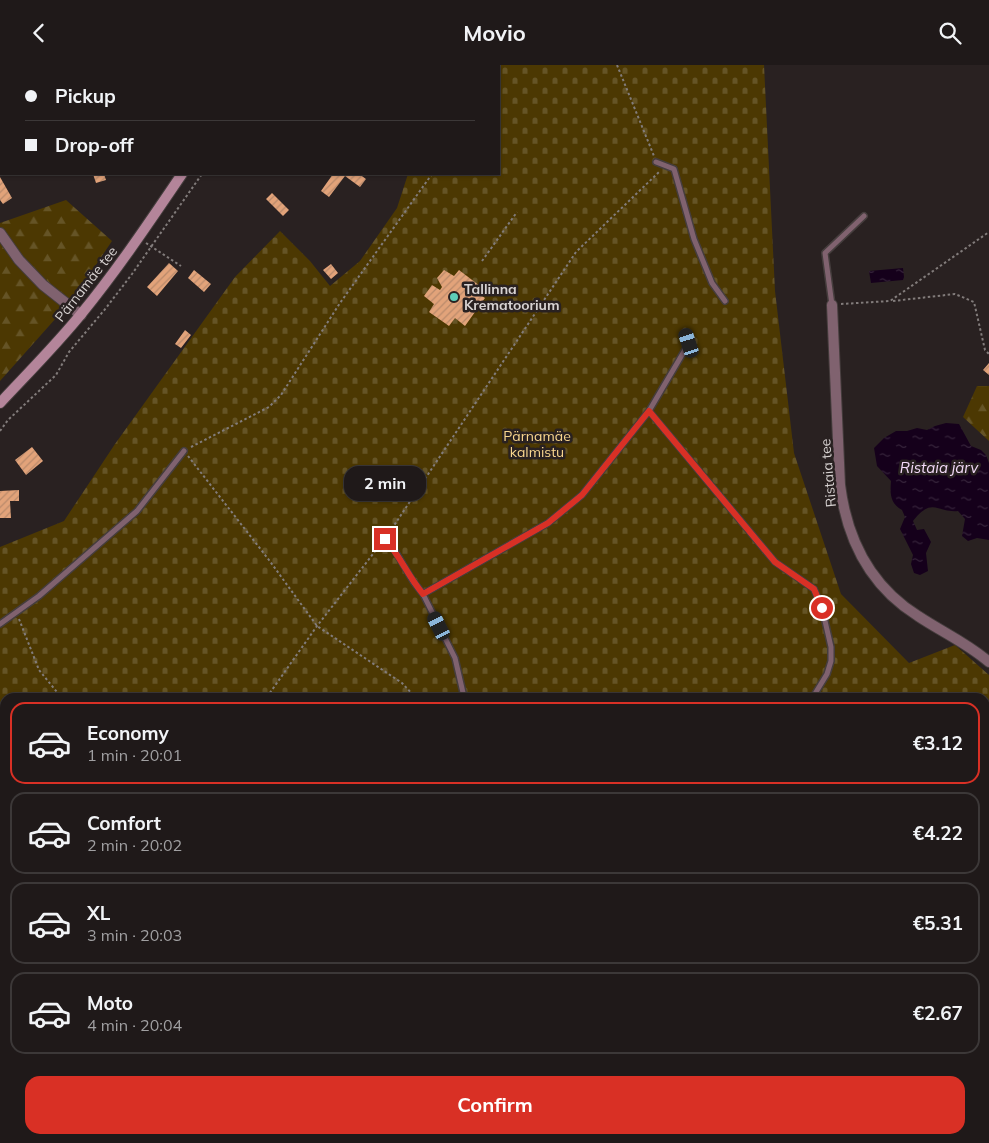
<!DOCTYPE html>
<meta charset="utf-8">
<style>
:root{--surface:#1f1919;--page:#2c2626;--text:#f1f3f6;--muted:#a1a0a2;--line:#3c3838;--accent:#d93025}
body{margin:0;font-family:Mulish,sans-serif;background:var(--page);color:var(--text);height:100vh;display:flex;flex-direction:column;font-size:19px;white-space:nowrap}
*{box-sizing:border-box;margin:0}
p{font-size:16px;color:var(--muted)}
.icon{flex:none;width:28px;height:28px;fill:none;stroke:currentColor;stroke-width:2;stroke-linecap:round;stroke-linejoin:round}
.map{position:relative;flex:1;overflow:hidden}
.side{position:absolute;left:0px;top:628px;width:990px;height:451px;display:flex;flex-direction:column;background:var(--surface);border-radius:15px 15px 0 0;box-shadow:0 1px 4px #0004,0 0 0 1px var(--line)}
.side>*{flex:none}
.top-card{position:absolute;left:0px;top:0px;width:500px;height:110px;box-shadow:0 1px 4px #0004,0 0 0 1px var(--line);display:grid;align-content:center;height:110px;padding:0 25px;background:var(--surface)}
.end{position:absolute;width:22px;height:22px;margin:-11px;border:6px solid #d93025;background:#fff;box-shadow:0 0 0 2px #fff}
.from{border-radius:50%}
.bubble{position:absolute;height:35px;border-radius:15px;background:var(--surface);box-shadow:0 1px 4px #0004,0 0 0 1px var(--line);font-size:16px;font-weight:700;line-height:35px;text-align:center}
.car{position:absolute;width:15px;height:30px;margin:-15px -8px;border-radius:6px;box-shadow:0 0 4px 1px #0007;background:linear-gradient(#222 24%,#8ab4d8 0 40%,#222 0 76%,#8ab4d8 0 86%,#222 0)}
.top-card b{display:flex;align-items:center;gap:18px;height:48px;font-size:19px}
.top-card b+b{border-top:1px solid var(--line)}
.top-card i{width:12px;height:12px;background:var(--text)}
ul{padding:9px 0 0;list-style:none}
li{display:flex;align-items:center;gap:15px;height:82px;margin:0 10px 8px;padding:0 15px;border:2px solid var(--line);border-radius:15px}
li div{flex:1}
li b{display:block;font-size:19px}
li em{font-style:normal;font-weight:700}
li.current{border-color:var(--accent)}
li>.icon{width:45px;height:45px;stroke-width:1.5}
.primary-button{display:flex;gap:10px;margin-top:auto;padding:10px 25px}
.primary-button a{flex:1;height:58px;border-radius:15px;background:var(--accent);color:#fff;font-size:20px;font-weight:700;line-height:58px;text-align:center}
header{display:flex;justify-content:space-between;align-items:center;height:65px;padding:0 25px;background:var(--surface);font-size:22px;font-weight:700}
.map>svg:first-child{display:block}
.forest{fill:url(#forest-firs)}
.cemetery{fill:url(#cemetery-stones)}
.water{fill:url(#water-ripples)}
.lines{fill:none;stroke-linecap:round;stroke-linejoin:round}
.stream{stroke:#15001b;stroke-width:3}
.building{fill:url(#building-hatch)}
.service-casing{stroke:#453d3d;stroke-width:8}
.minor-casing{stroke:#453d3d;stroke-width:12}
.secondary-casing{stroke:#453d3d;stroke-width:12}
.path{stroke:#827c7b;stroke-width:2;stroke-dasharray:2.5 2.5;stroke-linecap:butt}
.service{stroke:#80626f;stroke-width:5}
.minor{stroke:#80626f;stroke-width:10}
.secondary{stroke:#b4859a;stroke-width:10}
.route{stroke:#d93025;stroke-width:6}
.poi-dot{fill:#5eceb8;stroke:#292121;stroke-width:2}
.labels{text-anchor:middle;stroke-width:5;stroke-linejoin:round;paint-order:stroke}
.street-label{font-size:14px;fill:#d7d2d1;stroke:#292121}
.poi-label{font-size:14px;font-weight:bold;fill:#d7d2d1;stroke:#292121;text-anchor:start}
.park-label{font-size:14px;fill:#fad78f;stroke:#292121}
.water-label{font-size:15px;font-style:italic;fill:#f2d9f7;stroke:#292121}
</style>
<header><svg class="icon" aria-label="back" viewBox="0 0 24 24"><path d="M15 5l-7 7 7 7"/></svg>Movio<svg class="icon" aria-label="search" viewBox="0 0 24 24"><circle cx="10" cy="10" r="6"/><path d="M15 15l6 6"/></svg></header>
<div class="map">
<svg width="989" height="1078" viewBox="0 0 989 1078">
<defs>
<pattern id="forest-firs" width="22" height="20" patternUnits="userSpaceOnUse" patternTransform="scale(1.25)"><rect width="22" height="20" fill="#4c3802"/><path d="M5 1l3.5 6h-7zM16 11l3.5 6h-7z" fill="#655426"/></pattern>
<pattern id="cemetery-stones" width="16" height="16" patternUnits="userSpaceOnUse" patternTransform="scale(1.25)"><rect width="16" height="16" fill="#4c3802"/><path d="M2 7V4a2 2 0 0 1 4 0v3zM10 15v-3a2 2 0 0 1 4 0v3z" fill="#655426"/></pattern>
<pattern id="water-ripples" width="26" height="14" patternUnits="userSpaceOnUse" patternTransform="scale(1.25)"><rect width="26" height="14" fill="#15001b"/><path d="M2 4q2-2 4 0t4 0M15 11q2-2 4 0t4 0" fill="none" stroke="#36243b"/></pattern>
<pattern id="building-hatch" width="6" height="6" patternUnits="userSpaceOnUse" patternTransform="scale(1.25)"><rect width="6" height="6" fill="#e2a37a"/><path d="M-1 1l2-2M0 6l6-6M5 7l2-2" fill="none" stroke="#ba8a6b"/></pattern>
</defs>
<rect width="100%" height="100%" fill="#292121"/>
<path class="forest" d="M146,0H225L224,1Z
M66,135L112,176L73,234L0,316V158Z
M977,321H989V376L963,352Z
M989,719V959L985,957V727Z
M0,935L5,936V1074H97L99,1078H0Z
M836,1074H905L904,1078H836Z"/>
<path class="cemetery" d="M430,0H764L775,226L794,388L841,529L909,598L955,580L989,610V634L985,642V632H5V895L0,892V482L64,456L115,379L235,212L280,166L310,196L330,221L360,196L397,143L408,109H499V1H429Z
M97,1074H520L523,1078H99Z"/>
<path class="water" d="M903,203L904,212L903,215L871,218L869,206Z
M946,358L959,359L971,381L981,385L986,390L989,398V475L977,473L968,476L962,471L965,454L958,446C936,448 933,431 913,456L917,465L924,464L931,477L926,488L928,506L920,510L914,508L911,499L913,490L900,464L905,452L902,445C890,438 890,429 891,416L877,401L874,383L884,373L896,366H907L917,363L927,365L935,361Z"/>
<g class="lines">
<path class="stream" d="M985,783L989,774"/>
</g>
<path class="building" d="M93,109H104L106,115L96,118Z
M333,109H359L366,114L360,122L345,111L329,132L321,126Z
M0,112L12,133L3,139L0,135Z
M272,128L289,145L283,151L266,134Z
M169,198L178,206L157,231L147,222Z
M331,199L338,208L331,214L323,205Z
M194,205L211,219L204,227L188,213Z
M444,205L454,211L459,205L480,221L476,227L485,233L465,261L455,253L449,261L429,247L434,239L424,231L432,220L440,225L442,222L437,213Z
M185,265L191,270L181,283L175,279Z
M989,298V310L983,305Z
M32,382L43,396L26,410L15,395Z
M19,425V436H10L11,453H0V426Z"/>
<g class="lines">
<g class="service-casing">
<path id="service" d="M656,97L674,104L694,174L712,218L725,236
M832,240L825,188L864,151
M649,346L775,497L814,524L822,543L831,582V596L827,609L813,632
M385,474L395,486L413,516L423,529L455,593L464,632
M423,529L548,458L582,430L649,346L689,278L685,267
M0,559L39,531L137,446L184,386
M0,725L5,732
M0,1025L5,1031
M22,1074L23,1078"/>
</g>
<g class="minor-casing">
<path id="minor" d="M56,1L57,0
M0,60L1,59
M0,168L19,195L43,220L81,250
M832,240L840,420C847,475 870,521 918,551C942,567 967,578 989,597
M985,673L989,666
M137,1074L138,1078
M653,1078V1074"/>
</g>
<g class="secondary-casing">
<path id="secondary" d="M256,1L257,0
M0,338C28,308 57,279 82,248C118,204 150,156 182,109
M0,920H5
M744,1074L749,1078"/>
</g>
<path class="path" d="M617,0L654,91
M274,1L275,0
M146,178L181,201
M482,196L517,147
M893,236L955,229L974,237L985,285L989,289
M841,239L890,236L989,167
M0,366L8,355L56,310L69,287L106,243L132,209L202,109
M191,382L269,342L281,330L340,238L432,109
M188,391L269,495L317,561L402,618L415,632
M389,468L576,187L659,107
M19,554L39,605L61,632
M267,632L317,561L380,480
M340,1074L343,1078
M730,1074L734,1078
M759,1074L764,1078
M956,1074L958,1078"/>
<use href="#service" class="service"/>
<use href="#minor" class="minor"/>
<use href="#secondary" class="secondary"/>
</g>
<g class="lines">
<path class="route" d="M385,474C400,491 408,511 423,529L548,458L582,430L649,346L775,497L814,524L822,543"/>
</g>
<circle class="poi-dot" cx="454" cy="232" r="5"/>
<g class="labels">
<g class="street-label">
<text transform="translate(86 219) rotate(-52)" y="5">Pärnamäe tee</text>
<text transform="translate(828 408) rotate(-95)" y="5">Ristaia tee</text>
</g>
<g class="poi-label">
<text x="464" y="229">Tallinna<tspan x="464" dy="16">Krematoorium</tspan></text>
</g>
<g class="park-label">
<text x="537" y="376">Pärnamäe<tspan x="537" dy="16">kalmistu</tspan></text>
</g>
<g class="water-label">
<text x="939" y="408">Ristaia järv</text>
</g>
</g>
</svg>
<i class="end from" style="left:822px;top:543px"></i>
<i class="end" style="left:385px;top:474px"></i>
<div class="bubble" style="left:344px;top:401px;width:82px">2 min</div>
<i class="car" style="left:689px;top:278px;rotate:342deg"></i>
<i class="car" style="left:439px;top:561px;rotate:333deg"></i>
<div class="top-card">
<b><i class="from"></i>Pickup</b>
<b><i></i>Drop-off</b>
</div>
<section class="side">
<ul>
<li class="current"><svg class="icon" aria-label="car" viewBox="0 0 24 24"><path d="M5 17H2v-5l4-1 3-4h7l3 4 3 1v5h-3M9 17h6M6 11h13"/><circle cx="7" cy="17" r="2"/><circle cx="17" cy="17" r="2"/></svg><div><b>Economy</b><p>1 min · 20:01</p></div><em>€3.12</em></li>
<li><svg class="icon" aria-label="car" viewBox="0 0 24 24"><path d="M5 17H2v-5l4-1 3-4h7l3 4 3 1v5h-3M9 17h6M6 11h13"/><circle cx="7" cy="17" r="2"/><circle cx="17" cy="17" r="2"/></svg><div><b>Comfort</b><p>2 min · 20:02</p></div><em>€4.22</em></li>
<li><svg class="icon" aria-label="car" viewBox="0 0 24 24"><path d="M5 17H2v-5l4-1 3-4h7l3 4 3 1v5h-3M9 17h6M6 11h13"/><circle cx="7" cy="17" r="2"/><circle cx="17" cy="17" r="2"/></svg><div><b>XL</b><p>3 min · 20:03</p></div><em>€5.31</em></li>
<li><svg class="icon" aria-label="car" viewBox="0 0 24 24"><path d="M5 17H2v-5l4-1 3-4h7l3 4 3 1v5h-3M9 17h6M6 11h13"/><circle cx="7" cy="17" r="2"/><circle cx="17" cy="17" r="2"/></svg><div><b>Moto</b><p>4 min · 20:04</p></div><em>€2.67</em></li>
</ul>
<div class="primary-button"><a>Confirm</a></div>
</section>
</div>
